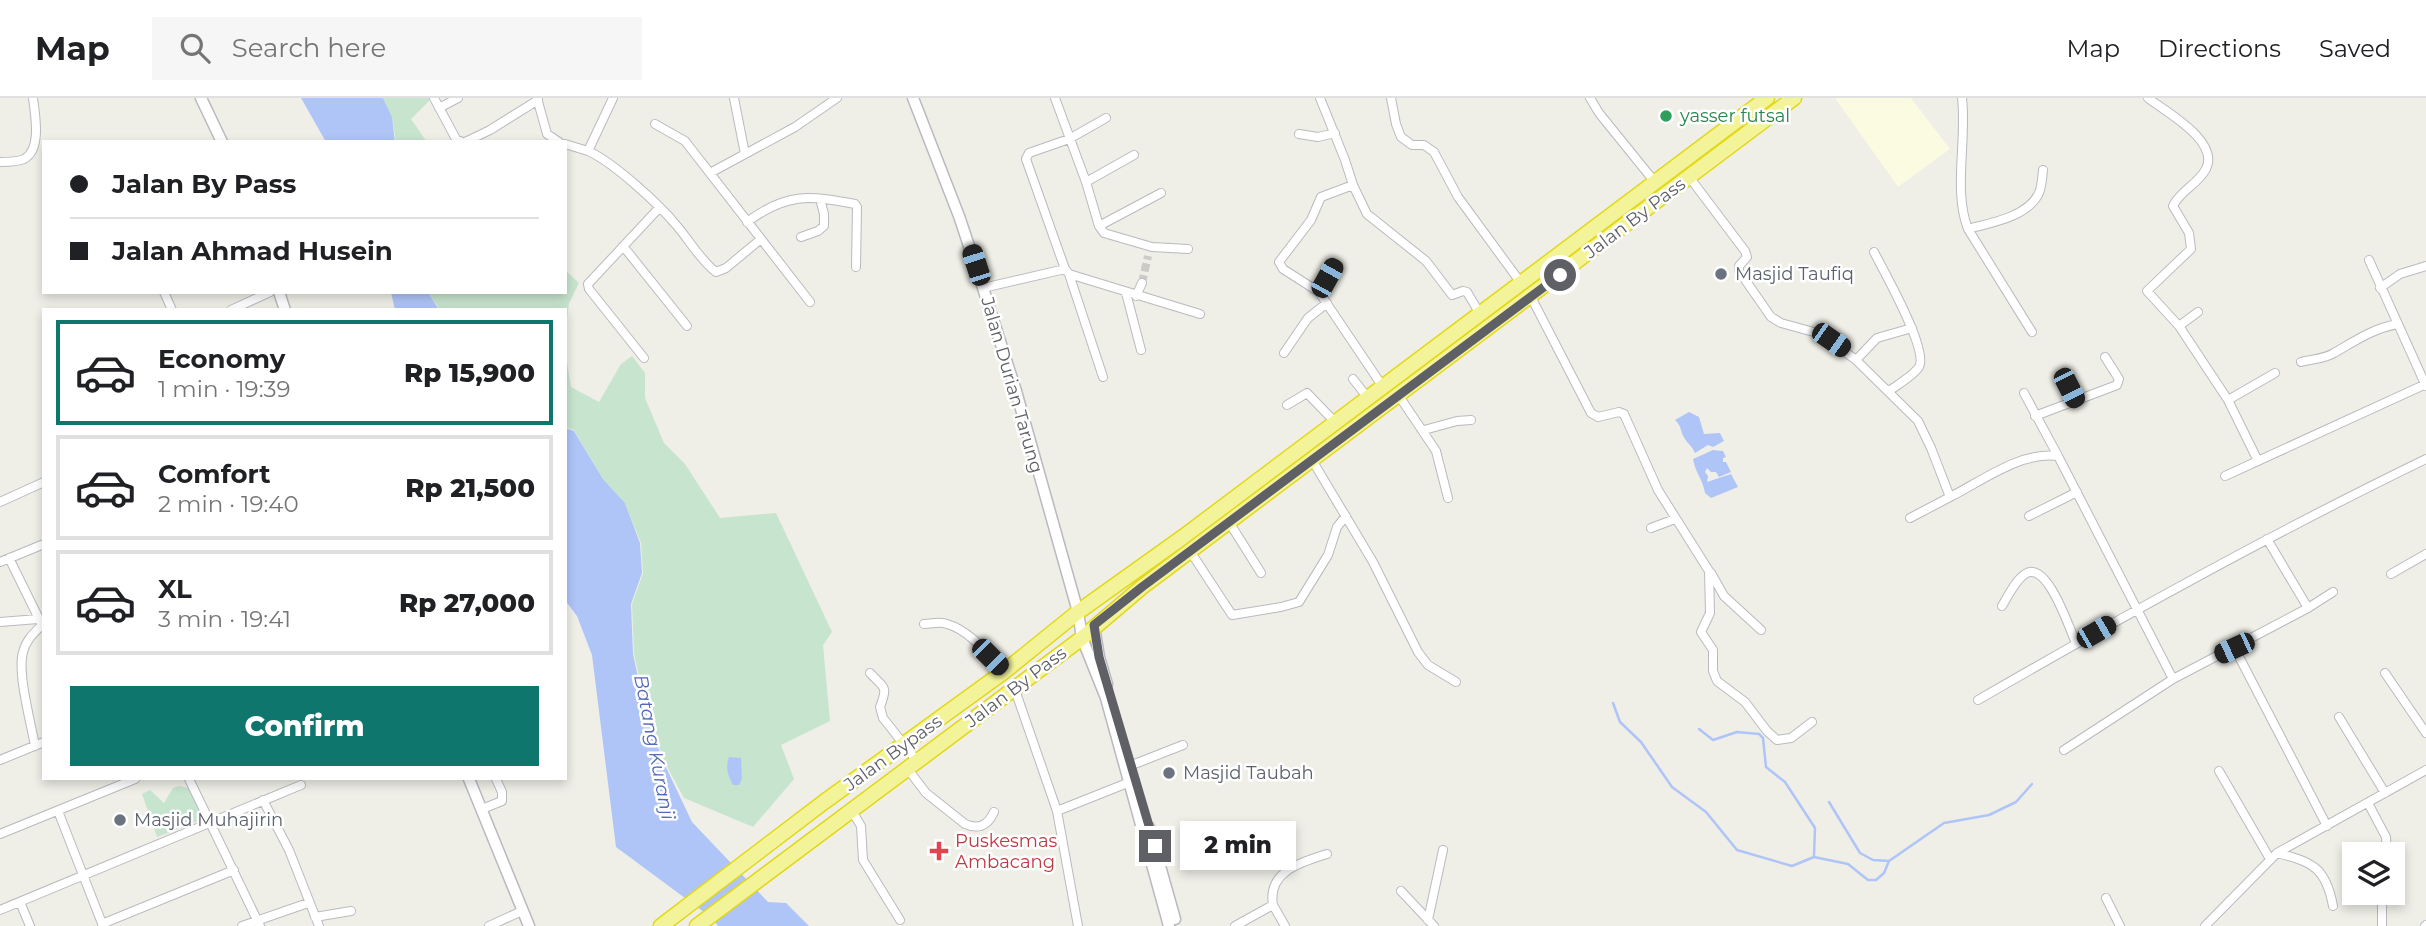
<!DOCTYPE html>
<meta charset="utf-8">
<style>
:root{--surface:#fff;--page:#f6f6f6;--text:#202124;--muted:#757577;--line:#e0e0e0;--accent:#0f766e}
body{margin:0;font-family:Montserrat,sans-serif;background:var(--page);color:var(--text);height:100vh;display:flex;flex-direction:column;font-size:26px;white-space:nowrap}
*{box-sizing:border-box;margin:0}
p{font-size:23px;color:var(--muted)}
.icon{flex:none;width:38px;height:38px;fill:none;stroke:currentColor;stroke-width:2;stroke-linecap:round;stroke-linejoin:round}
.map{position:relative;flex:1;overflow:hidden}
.side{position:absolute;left:42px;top:210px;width:525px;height:472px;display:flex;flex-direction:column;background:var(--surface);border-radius:0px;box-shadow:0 4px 10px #0003}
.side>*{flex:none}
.hud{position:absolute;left:42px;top:42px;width:525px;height:154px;border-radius:0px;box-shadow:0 4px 10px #0003;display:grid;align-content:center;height:154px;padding:0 28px;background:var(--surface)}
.controls{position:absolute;left:2342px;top:744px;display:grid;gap:14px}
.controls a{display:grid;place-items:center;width:63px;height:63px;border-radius:0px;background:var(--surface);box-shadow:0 4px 10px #0003;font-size:35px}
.end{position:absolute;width:32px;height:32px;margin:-16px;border:9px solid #5f6066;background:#fff;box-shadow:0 0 0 4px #fff}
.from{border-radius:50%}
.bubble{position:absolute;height:49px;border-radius:0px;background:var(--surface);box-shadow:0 4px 10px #0003;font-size:23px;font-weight:800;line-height:49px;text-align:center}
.car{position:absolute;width:21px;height:42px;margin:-21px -10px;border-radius:9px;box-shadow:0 0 5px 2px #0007;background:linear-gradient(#222 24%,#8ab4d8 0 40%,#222 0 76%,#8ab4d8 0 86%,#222 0)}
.hud b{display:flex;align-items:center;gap:24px;height:66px;font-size:26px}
.hud b+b{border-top:2px solid var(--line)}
.hud i{width:18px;height:18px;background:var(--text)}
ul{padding:12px 0 0;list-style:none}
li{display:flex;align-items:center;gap:21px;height:105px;margin:0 14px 10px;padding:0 14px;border:4px solid var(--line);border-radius:0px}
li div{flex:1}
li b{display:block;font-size:26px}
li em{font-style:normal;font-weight:800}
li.current{border-color:var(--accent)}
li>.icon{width:63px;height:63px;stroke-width:1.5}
.cta{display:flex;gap:14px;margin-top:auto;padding:14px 28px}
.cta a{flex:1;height:80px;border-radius:0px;background:var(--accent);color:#fff;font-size:28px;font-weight:800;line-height:80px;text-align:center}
header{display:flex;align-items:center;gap:42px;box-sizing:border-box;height:98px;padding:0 35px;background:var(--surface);border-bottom:2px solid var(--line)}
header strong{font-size:33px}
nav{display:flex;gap:38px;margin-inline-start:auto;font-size:24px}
.search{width:490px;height:63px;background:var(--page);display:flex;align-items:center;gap:18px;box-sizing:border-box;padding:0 24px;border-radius:0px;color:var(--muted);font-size:26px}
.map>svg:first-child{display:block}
.commercial{fill:#fafbe1}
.green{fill:#c7e4ce}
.water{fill:#afc5f8}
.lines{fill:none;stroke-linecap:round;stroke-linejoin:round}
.stream{stroke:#afc5f8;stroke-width:2.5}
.street-tunnel{stroke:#cbcbc8;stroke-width:8;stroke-dasharray:8 4;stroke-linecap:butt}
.street-casing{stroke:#b9bac0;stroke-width:10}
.secondary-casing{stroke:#b9b9bf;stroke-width:13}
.highway-casing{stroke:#e2d815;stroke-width:17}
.street{stroke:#fff;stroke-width:8}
.secondary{stroke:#fff;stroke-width:10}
.highway{stroke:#f3f49a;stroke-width:14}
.route{stroke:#5f6066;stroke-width:9}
.leisure-dot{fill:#2e9e5b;stroke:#fff;stroke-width:2.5}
.worship-dot{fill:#6b7280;stroke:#fff;stroke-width:2.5}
.health-dot{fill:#e0444e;stroke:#fff;stroke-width:2.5}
.labels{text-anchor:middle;stroke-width:5;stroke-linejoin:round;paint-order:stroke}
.leisure-label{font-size:18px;fill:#27864d;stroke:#fff;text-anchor:start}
.street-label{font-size:18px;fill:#5f6066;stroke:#fff}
.worship-label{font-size:18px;fill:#5b616d;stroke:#fff;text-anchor:start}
.health-label{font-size:18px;fill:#be3a42;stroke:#fff;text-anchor:start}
.water-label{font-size:19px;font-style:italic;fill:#536aba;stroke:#fff}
</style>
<header>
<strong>Map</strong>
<div class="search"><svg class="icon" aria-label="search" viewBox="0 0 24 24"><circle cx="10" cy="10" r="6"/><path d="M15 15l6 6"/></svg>Search here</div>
<nav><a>Map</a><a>Directions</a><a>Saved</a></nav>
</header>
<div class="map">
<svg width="2426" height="828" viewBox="0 0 2426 828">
<rect width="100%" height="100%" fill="#efefe8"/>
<path class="commercial" d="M1835,0H1911L1950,51L1898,89Z"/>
<path class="green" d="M383,0H432L411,21L427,44H396L392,19Z
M565,172L579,185L569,205L565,238V212H440L428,194H565Z
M565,252L571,289L599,304L621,266L632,258L645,275V300L664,345L685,366L720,420L776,415L832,534L823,547L830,623L781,647L794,681L753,729L684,700L664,663L645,607L634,556L632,506L643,475L641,445L625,405L603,381L574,332L565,329Z
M179,688L188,690L204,721L157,739L142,696L150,692L164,705L173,690Z"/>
<path class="water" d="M301,0H383L392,19L395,44H326Z
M391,194H428L439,212H395Z
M1689,314L1699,319L1704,336L1720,335L1724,343L1713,349L1708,347L1695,355C1692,348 1689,347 1685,341C1680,334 1682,328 1675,322Z
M565,330L574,333L603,381L625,405L640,445L642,475L631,506L633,556L644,608L663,663L692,724L768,804L786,805L809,828H718L712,820L616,749L592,557L577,518L565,502Z
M1713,352L1723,353L1726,359L1723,360V364H1726L1731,374L1719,379L1716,374H1711L1707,370L1705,374L1708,378L1707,384L1731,376L1738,389L1711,400L1705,395C1703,382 1695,374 1693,361Z
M729,659L741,660L742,681L739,687H733C728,677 725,670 729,659Z"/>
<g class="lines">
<path class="stream" d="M1613,605L1620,624L1641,644L1672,689L1706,714L1737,752L1792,768L1814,759L1848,766L1868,782H1876L1884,775L1889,763
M1699,631L1713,642L1737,634L1759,636L1763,640L1766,669L1785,684L1815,730L1814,758
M1829,704L1860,755L1873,762L1889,763L1944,725L1989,717L2016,704L2032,686"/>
<path class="street-tunnel" d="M1142,185L1148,158"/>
<g class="street-casing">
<path id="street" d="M434,0L456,41L462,44
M537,0L547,36L559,44
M613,0L588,53C613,64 659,106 677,128C689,142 701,163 716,174L726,170L761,141
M734,0L745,56
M1055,0L1086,84L1099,128L1104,135L1152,149L1188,151
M1320,0L1345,62L1353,87L1367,116L1426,163L1452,197L1463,193L1467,194L1480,216
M1391,0L1396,26L1401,39L1412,47H1424L1434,54L1458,99L1521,185
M1590,0L1599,15L1654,83
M1962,0C1967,42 1953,93 1968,131L2032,234
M2148,0C2166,14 2220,43 2206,71C2198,86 2180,93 2173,108L2189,135L2191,151L2147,193L2179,228L2228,302
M439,10L458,0
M655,26L685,43L810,204
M1299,36L1318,39L1335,35
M465,44L490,32L538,2
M565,46L588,53
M0,64C7,64 17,64 24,61C42,52 35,16 33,0
M710,75L795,29L837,0
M1690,80L1745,153L1747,159L1739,168V173L1771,219L1781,225L1821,236L1856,262L1877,240L1912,230
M1086,84L1134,57
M1353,87L1321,99L1311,122L1279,164L1283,171L1319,194L1383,289
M747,124C786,95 809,97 855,106L857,109L856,169
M1099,128L1161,95
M1968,131C1990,125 2028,119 2039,95C2042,88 2042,80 2043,72
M801,139L818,133L824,128V116L820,101
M623,148L687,228
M1874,154C1883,172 1929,252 1919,269C1913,278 1897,287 1889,293
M2369,162L2426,288
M1065,171L1026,61L1029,55L1069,41L1106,20
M1069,176L1103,279
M983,190L1065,171L1069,176L1200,216
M2380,190L2400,176L2426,168
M164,194L172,212
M1319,194L1335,166
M1126,195L1141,252
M1530,197L1591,315L1598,319L1619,314L1624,316L1658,392L1709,473L1710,515L1701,534L1713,552V573L1717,583L1745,604L1767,633L1777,642L1791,640L1812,624
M1136,198L1142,185
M231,212L270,194
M2179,228L2198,214
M1284,255L1308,220L1327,205
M644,260L589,191L588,186L659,110
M1856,262L1918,323L1931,350L1950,399C1982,383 2021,353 2058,358L2173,581L2234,549L2327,728
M2301,264C2311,261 2325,261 2334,255C2355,243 2372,231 2397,226
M2063,276L2076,303
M1353,281L1368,300
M2024,295L2058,358
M1399,298L1436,353L1448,400
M1287,307L1307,295L1335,324
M2035,318L2117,287L2119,281L2105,259
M1424,332L1457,323L1471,322
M1312,362L1373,464L1418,554L1428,567L1456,584
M2258,363L2228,302L2275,275
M2225,378L2426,286
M0,404L44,384
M2029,418L2077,394
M1910,420L1950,399
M1229,424L1261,475
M1651,430L1675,421
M1190,453L1232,517L1281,509L1299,504L1328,457L1337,429L1346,418
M9,460L43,529
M0,464L44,446
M1711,475L1724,498L1761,532
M2391,476L2426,456
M2002,508C2008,498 2015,483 2025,476C2047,461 2069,530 2076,545
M2308,510L2333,494
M0,524L38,521
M924,526C932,526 940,523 947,526C969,532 989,557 1005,573
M2234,549L2308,510L2267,441
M870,575C885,591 888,588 880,609L883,620L917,663
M2385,575L2426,635
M1014,589L1057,713L1078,828
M1978,602C2125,517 2273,435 2426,361
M2339,619L2385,695
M35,648C31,625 17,575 23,554C26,542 33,536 42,527
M2064,652L2173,581
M0,662L44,644
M1132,667L1183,647
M907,670L926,695L965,726C979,732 988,727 994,714
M2219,673L2270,761
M189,681L260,828
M263,702L289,752L319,828
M2368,705L2386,739L2387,756
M482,711L502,703V694L496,681
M58,713L103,828
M852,713L861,728L863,762L900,822
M1057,713L1135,682
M0,736L135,681
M2277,755C2313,764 2326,770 2333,808
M1401,793L1434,828
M2382,794V828
M2106,800L2120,828
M20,804L30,828
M1273,807C1267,773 1302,764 1327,756
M0,812L301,687
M315,819L351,813
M1428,822L1443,752
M102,826L234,772
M242,828L308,805
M489,828L522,813
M1235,828L1273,807L1285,828
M2205,828L2277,755L2426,672
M2425,828L2426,827"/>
</g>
<g class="secondary-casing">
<path id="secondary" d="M201,0L222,44
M913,0L959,118L983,190L1016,293L1078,514L1082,540L1106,600L1169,828
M279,194L285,212
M1094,528L1099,559L1107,586
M469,681L529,828
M1149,729L1175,821"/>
</g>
<g class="highway-casing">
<path id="highway" d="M661,828L824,704L1005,573L1078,514L1183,439L1767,0
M697,828L1082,540L1142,489L1794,0"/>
</g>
<use href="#street" class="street"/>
<use href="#secondary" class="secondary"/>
<use href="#highway" class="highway"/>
</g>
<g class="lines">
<path class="route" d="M1155,748L1099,559L1094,527L1142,489L1560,177"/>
</g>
<circle class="leisure-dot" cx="1666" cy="18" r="7"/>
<g class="worship-dot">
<circle cx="1721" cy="176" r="7"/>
<circle cx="1169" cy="675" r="7"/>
<circle cx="120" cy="722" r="7"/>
</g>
<path class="health-dot" d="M935.5 742.5h7v7h7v7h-7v7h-7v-7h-7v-7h7z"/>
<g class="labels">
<g class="leisure-label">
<text x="1680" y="24">yasser futsal</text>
</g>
<g class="street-label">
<text transform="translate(1635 120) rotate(-37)" y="6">Jalan By Pass</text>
<text transform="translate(1012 287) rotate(74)" y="6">Jalan Durian Tarung</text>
<text transform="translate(1016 589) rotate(-37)" y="6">Jalan By Pass</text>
<text transform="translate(893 655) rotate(-36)" y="6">Jalan Bypass</text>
</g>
<g class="worship-label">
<text x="1735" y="182">Masjid Taufiq</text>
<text x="1183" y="681">Masjid Taubah</text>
<text x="134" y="728">Masjid Muhajirin</text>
</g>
<g class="health-label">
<text x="955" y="749">Puskesmas<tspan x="955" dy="21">Ambacang</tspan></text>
</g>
<g class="water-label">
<text transform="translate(655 649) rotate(79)" y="7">Batang Kuranji</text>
</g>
</g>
</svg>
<div class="controls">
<a><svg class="icon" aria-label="layers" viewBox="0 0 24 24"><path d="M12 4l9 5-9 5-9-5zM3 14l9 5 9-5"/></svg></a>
</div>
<i class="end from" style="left:1560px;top:177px"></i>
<i class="end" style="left:1155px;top:748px"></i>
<div class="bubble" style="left:1180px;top:723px;width:116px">2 min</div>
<i class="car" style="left:976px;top:167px;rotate:342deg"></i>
<i class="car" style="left:1327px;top:180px;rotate:29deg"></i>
<i class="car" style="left:1831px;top:242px;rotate:125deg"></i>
<i class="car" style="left:2069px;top:290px;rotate:153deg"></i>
<i class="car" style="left:2096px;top:534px;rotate:60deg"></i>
<i class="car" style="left:2234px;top:550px;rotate:245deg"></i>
<i class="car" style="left:990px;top:559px;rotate:135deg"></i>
<div class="hud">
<b><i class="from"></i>Jalan By Pass</b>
<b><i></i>Jalan Ahmad Husein</b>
</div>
<section class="side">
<ul>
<li class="current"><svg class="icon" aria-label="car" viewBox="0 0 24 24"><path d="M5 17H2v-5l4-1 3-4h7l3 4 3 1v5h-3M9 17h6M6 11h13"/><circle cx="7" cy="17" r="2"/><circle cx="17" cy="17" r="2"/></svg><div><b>Economy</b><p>1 min · 19:39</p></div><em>Rp 15,900</em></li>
<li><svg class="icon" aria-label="car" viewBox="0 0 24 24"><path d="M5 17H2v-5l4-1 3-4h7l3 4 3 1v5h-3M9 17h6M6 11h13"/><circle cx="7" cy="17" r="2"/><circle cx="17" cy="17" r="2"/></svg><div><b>Comfort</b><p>2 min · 19:40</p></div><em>Rp 21,500</em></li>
<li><svg class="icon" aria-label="car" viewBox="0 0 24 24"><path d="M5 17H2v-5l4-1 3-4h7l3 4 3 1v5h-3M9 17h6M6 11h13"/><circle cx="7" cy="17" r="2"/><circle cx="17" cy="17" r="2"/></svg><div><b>XL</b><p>3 min · 19:41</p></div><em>Rp 27,000</em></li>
</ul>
<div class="cta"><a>Confirm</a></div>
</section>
</div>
